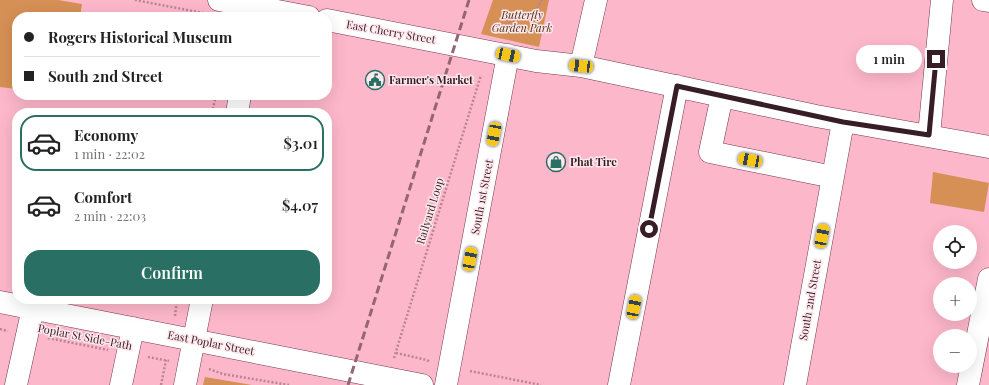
<!DOCTYPE html>
<meta charset="utf-8">
<style>
:root{--surface:#fff;--page:#f2f2f2;--text:#222;--muted:#767676;--line:#e0e0e0;--accent:#296f63}
body{margin:0;font-family:"Playfair Display",serif;background:var(--page);color:var(--text);height:100vh;display:flex;flex-direction:column;font-size:15px;white-space:nowrap}
*{box-sizing:border-box;margin:0}
p{font-size:13px;color:var(--muted)}
.icon{flex:none;width:22px;height:22px;fill:none;stroke:currentColor;stroke-width:2;stroke-linecap:round;stroke-linejoin:round}
.map{position:relative;flex:1;overflow:hidden}
.panel{position:absolute;left:12px;top:108px;width:320px;height:196px;display:flex;flex-direction:column;background:var(--surface);border-radius:16px;box-shadow:0 4px 16px #0002}
.panel>*{flex:none}
.hud{position:absolute;left:12px;top:12px;width:320px;height:88px;border-radius:16px;box-shadow:0 4px 16px #0002;display:grid;align-content:center;height:88px;padding:0 12px;background:var(--surface)}
.fabs{position:absolute;left:933px;top:225px;display:grid;gap:8px}
.fabs a{display:grid;place-items:center;width:44px;height:44px;border-radius:50%;background:var(--surface);box-shadow:0 4px 16px #0002;font-size:20px}
.end{position:absolute;width:18px;height:18px;margin:-9px;border:5px solid #371d25;background:#fff;box-shadow:0 0 0 2px #fff}
.from{border-radius:50%}
.bubble{position:absolute;height:28px;border-radius:14px;background:var(--surface);box-shadow:0 4px 16px #0002;font-size:13px;font-weight:600;line-height:28px;text-align:center}
.car{position:absolute;width:12px;height:24px;margin:-12px -6px;border-radius:5px;box-shadow:0 0 3px 1px #0007;background:linear-gradient(#f5c518 24%,#345 0 40%,#f5c518 0 76%,#345 0 86%,#f5c518 0)}
.hud b{display:flex;align-items:center;gap:14px;height:38px;font-size:15px}
.hud b+b{border-top:1px solid var(--line)}
.hud i{width:10px;height:10px;background:var(--text)}
ul{padding:7px 0 0;list-style:none}
li{display:flex;align-items:center;gap:12px;height:56px;margin:0 8px 6px;padding:0 4px;border:2px solid transparent;border-radius:16px}
li div{flex:1}
li b{display:block;font-size:15px}
li em{font-style:normal;font-weight:600}
li.on{border-color:var(--accent)}
li>.icon{width:36px;height:36px;stroke-width:1.5}
.primary-button{display:flex;gap:8px;margin-top:auto;padding:8px 12px}
.primary-button a{flex:1;height:46px;border-radius:16px;background:var(--accent);color:#fff;font-size:16px;font-weight:600;line-height:46px;text-align:center}
.map>svg:first-child{display:block}
.green{fill:#d69055}
.lines{fill:none;stroke-linecap:round;stroke-linejoin:round}
.minor-casing{stroke:#73394c;stroke-width:23}
.path{stroke:#bb8494;stroke-width:2.5;stroke-dasharray:2 2;stroke-linecap:butt}
.minor{stroke:#fff;stroke-width:22}
.rail{stroke:#946573;stroke-width:3;stroke-dasharray:8 4;stroke-linecap:butt}
.route{stroke:#371d25;stroke-width:5}
.labels{text-anchor:middle;stroke-width:3;stroke-linejoin:round;paint-order:stroke}
.park-label{font-size:11px;font-style:italic;fill:#512f0f;stroke:#fee8ee}
.street-label{font-size:11px;fill:#371d25;stroke:#fee8ee}
.poi-label{font-size:11px;font-weight:bold;fill:#371d25;stroke:#fee8ee;text-anchor:start}
</style>
<div class="map">
<svg width="989" height="385" viewBox="0 0 989 385">
<rect width="100%" height="100%" fill="#fdb7cb"/>
<path class="green" d="M0,0H58L82,4L80,17H17V89L0,87Z
M493,0H549L539,47L481,34Z
M933,172L989,183L984,212L930,203Z
M205,377L252,385H203Z"/>
<g class="lines">
<g class="minor-casing">
<path id="minor" d="M219,0L309,17
M983,0L989,1
M327,20L536,61L581,66L816,116L989,147
M581,66L596,0
M722,96L710,152L833,177
M237,113L240,95
M929,135L942,0
M0,302L422,385
M16,385L33,308
M121,385L133,328
M185,385L202,299
M446,385L508,55
M619,385L677,86
M795,385L843,122
M968,385L989,279"/>
</g>
<path class="path" d="M135,0L203,13
M496,32C511,14 529,25 542,0
M212,113L216,95
M175,316L177,299
M0,329L8,331
M48,338L108,350
M396,353L427,360L430,362
M148,357L169,361
M394,358L481,75
M209,369L223,374L289,385
M470,371L541,385
M161,385L166,360"/>
<use href="#minor" class="minor"/>
<path class="rail" d="M348,385L469,0"/>
</g>
<g class="lines">
<path class="route" d="M649,229L677,86L843,122L929,135L936,59"/>
</g>
<defs>
<g id="civic-ring" transform="scale(1)"><circle r="9.5" fill="#fee8ee" stroke="#296f63" stroke-width="1.5"/><path d="M-.6-6.5H3V-4.5H.6V-3L4-1V1h2V6H-6V1h2V-1L-.6-3ZM-1.2 2.5V6h2.4V2.5Z" fill="#296f63"/></g>
<g id="shop-ring" transform="scale(1)"><circle r="9.5" fill="#fee8ee" stroke="#296f63" stroke-width="1.5"/><path d="M-5-2.5h2.3a2.7 3.5 0 0 1 5.4 0H5L5.5 6h-11ZM-1.5-2.5h3a1.5 2.3 0 0 0-3 0Z" fill="#296f63"/></g>
</defs>
<g fill-rule="evenodd">
<use href="#civic-ring" x="375" y="80"/>
<use href="#shop-ring" x="556" y="162"/>
</g>
<g class="labels">
<g class="park-label">
<text x="522" y="19">Butterfly<tspan x="522" dy="13">Garden Park</tspan></text>
</g>
<g class="street-label">
<text transform="translate(391 32) rotate(10)" y="4">East Cherry Street</text>
<text transform="translate(482 197) rotate(-79)" y="4">South 1st Street</text>
<text transform="translate(430 211) rotate(-73)" y="4">Railyard Loop</text>
<text transform="translate(810 300) rotate(-80)" y="4">South 2nd Street</text>
<text transform="translate(85 337) rotate(11)" y="4">Poplar St Side-Path</text>
<text transform="translate(211 343) rotate(11)" y="4">East Poplar Street</text>
</g>
<g class="poi-label">
<text x="389" y="84">Farmer's Market</text>
<text x="570" y="166">Phat Tire</text>
</g>
</g>
</svg>
<div class="fabs">
<a><svg class="icon" aria-label="locate" viewBox="0 0 24 24"><circle cx="12" cy="12" r="6"/><path d="M12 2v4M12 18v4M2 12h4M18 12h4"/></svg></a>
<a>+</a>
<a>−</a>
</div>
<i class="end from" style="left:649px;top:229px"></i>
<i class="end" style="left:936px;top:59px"></i>
<div class="bubble" style="left:856px;top:45px;width:66px">1 min</div>
<i class="car" style="left:508px;top:55px;rotate:102deg"></i>
<i class="car" style="left:581px;top:66px;rotate:276deg"></i>
<i class="car" style="left:494px;top:134px;rotate:191deg"></i>
<i class="car" style="left:750px;top:160px;rotate:281deg"></i>
<i class="car" style="left:822px;top:236px;rotate:11deg"></i>
<i class="car" style="left:470px;top:259px;rotate:11deg"></i>
<i class="car" style="left:634px;top:307px;rotate:11deg"></i>
<div class="hud">
<b><i class="from"></i>Rogers Historical Museum</b>
<b><i></i>South 2nd Street</b>
</div>
<section class="panel">
<ul>
<li class="on"><svg class="icon" aria-label="car" viewBox="0 0 24 24"><path d="M5 17H2v-5l4-1 3-4h7l3 4 3 1v5h-3M9 17h6M6 11h13"/><circle cx="7" cy="17" r="2"/><circle cx="17" cy="17" r="2"/></svg><div><b>Economy</b><p>1 min · 22:02</p></div><em>$3.01</em></li>
<li><svg class="icon" aria-label="car" viewBox="0 0 24 24"><path d="M5 17H2v-5l4-1 3-4h7l3 4 3 1v5h-3M9 17h6M6 11h13"/><circle cx="7" cy="17" r="2"/><circle cx="17" cy="17" r="2"/></svg><div><b>Comfort</b><p>2 min · 22:03</p></div><em>$4.07</em></li>
</ul>
<div class="primary-button"><a>Confirm</a></div>
</section>
</div>
